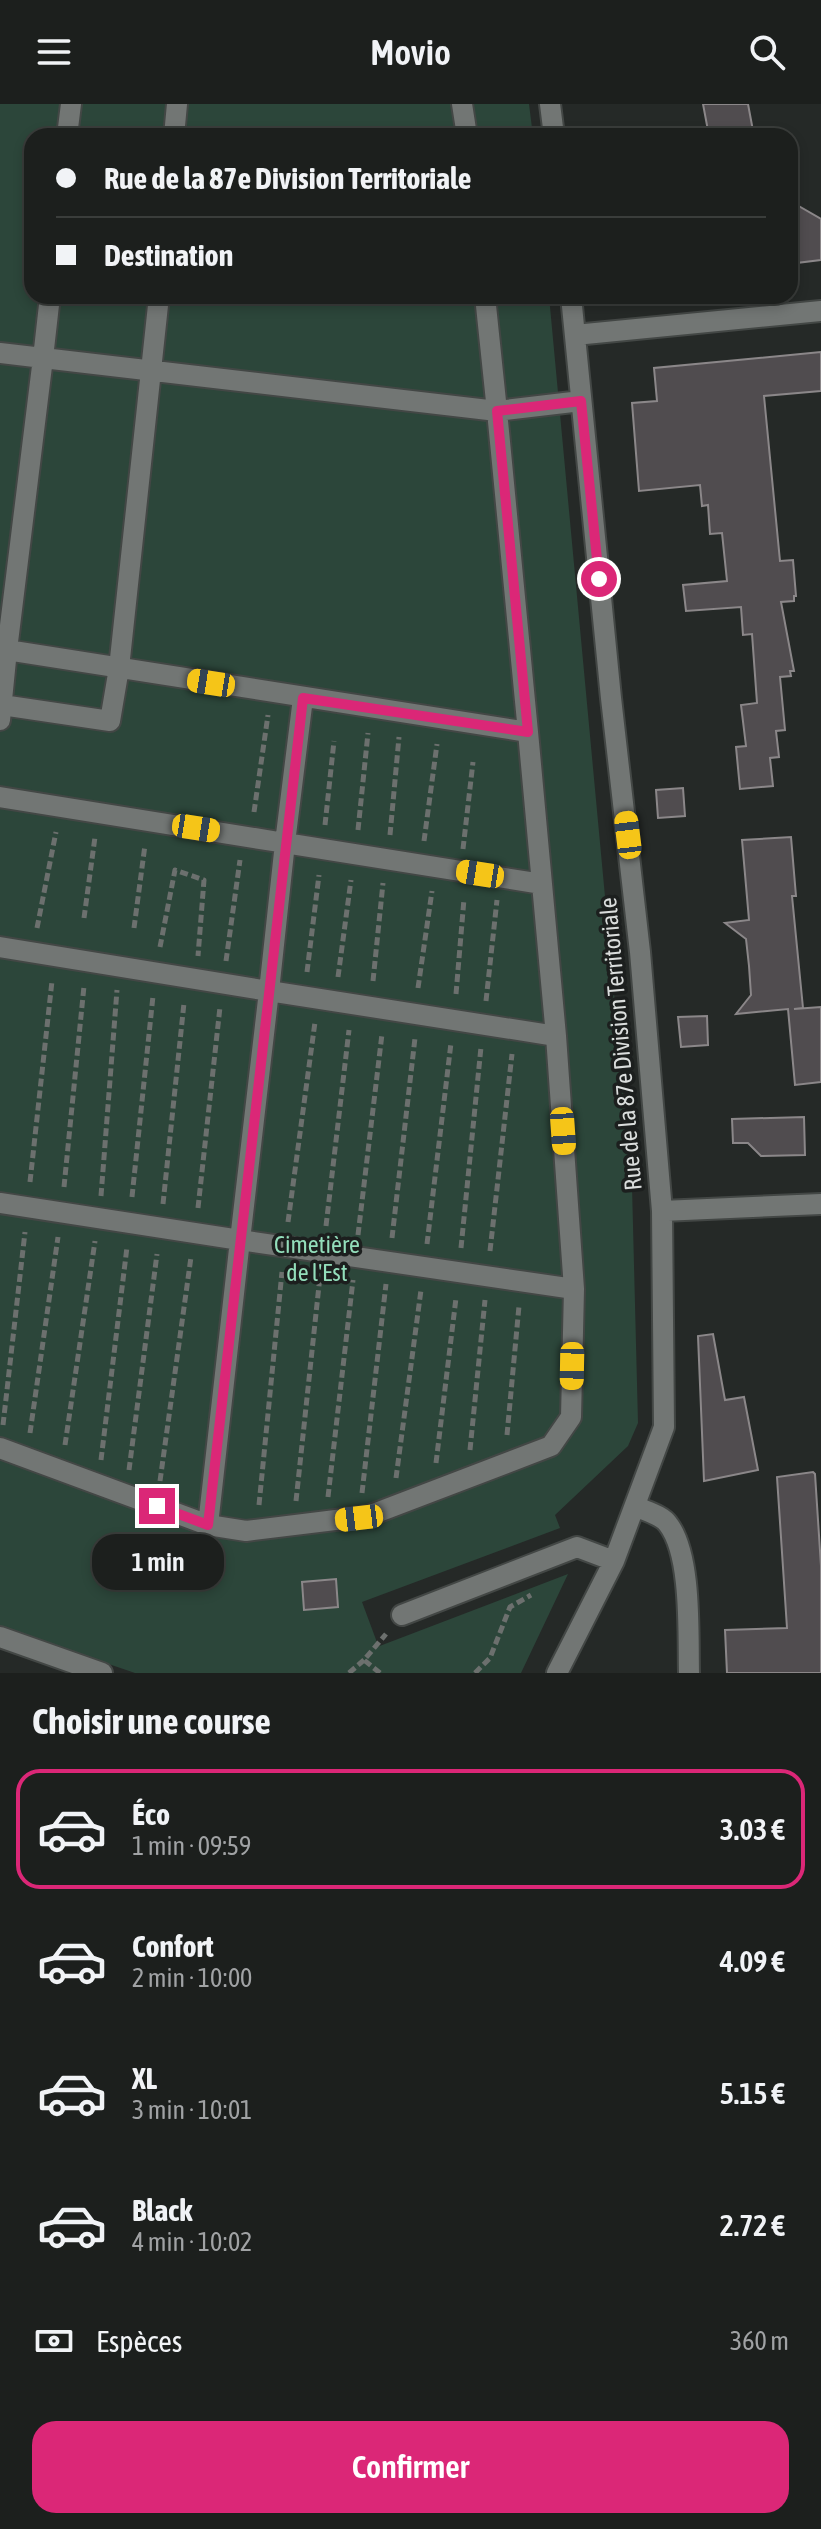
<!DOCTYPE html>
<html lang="fr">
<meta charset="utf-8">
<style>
:root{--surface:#1c1f1d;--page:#292c2a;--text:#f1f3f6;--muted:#a0a2a4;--line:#3a3d3b;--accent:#db2777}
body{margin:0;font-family:"Asap Condensed",sans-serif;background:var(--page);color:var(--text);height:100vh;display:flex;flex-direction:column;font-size:30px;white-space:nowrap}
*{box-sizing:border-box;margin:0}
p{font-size:26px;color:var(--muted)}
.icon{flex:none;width:44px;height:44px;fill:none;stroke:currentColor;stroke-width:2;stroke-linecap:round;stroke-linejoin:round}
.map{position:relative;height:1569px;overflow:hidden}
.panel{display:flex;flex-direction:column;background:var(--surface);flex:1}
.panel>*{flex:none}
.hud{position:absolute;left:24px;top:24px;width:774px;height:176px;border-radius:24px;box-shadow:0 4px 12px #0003,0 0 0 2px var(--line);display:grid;align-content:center;height:176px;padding:0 32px;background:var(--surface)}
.end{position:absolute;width:36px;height:36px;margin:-18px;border:10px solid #db2777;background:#fff;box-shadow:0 0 0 4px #fff}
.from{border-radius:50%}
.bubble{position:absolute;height:56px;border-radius:24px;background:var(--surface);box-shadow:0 4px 12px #0003,0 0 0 2px var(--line);font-size:26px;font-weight:600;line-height:56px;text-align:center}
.car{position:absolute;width:24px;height:48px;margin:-24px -12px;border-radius:10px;box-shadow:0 0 6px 2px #0007;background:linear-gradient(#f5c518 24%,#345 0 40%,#f5c518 0 76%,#345 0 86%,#f5c518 0)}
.hud b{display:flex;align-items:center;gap:28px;height:76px;font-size:30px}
.hud b+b{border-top:2px solid var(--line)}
.hud i{width:20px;height:20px;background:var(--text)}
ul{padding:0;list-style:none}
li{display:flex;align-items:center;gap:24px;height:120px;margin:0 16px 12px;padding:0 16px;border:4px solid transparent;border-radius:24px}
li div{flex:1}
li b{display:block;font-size:30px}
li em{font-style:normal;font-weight:600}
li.selected{border-color:var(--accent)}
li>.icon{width:72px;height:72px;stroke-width:1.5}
h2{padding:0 32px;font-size:36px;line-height:96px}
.pay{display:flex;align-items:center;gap:20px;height:88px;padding:0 32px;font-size:30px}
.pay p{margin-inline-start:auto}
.cta{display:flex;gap:16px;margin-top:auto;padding:16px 32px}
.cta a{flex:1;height:92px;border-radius:24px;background:var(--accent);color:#fff;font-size:32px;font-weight:600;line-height:92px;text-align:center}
header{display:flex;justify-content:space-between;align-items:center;height:104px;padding:0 32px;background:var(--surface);font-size:36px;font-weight:600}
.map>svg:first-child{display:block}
.green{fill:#2c463a}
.building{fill:#504c4f;stroke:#8b8789;stroke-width:2}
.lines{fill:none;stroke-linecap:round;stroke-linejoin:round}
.minor-casing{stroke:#434745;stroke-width:24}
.path{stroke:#6c706e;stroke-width:5;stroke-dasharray:8 4;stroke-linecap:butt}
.minor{stroke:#727674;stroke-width:20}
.route{stroke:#db2777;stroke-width:10}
.labels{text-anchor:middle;stroke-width:7;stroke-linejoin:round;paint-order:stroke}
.street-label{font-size:24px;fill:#dadddc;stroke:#1c1f1e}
.park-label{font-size:24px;fill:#93debb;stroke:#1c1f1e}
</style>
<header><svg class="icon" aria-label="menu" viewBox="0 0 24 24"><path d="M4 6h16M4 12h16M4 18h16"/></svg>Movio<svg class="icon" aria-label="search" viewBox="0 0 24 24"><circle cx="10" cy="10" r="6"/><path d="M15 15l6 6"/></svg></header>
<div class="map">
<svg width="821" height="1569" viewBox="0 0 821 1569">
<rect width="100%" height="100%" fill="#252927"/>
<path class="green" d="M0,0H529L533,32H32V192H549L632,1082L638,1319L628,1342L555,1411L560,1424L362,1498L378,1541L377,1543L568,1470L521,1569H135L0,1523Z"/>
<path class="building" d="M703,0H748L754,32H709Z
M790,97L821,115V156L796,159V157H790Z
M821,248V287L764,292L780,457L793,456L796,492H794V497L781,498L794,567H790L791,572L780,573L785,626L776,627L779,653L770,654L773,682L740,685L736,643L746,642L741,601L757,599L752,530L743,531L741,503L686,507L683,481L727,477L722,429L710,430L708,401L702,402L700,381L639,387L632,299L657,297L654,264Z
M683,684L685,712L658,714L656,686Z
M791,733L796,792H792L803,904L794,905L821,903V978L795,981L788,905L736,910L751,891L749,862L746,835L725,819L749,816L742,736Z
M707,912L708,941L681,943L678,913Z
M804,1013L805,1051L761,1052L748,1039H733L732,1015Z
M713,1230L725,1296L744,1293L758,1366L704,1377L698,1232Z
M813,1368L815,1370L821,1462V1569H727L725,1526L787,1524L777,1373Z
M336,1475L338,1503L304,1506L302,1478Z"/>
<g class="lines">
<g class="minor-casing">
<path id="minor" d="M462,0L467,32
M550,0L554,32
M67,32L71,0
M174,32L177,0
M485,192L497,307L581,297
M575,231L821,207
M0,249L43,254L50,192
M43,254L497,307L528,628L7,546Z
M0,545L7,546L0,616
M2,601L110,617L119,564L159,192
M0,693L285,739L303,594
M0,843L269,887L285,739L542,780L528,628
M0,1099L240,1136L269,887L556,932L542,780
M662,1107L821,1100
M0,1344L208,1421L240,1136L574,1185L556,932
M635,1402C645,1407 662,1411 668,1420C692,1451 688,1530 689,1569
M208,1421L246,1427L368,1412L551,1342L571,1313L574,1185
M402,1511L577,1443L614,1457
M0,1533L102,1569
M557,1569L614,1457L664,1323L662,1107L640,848L611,594L571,192"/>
</g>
<path class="path" d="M254,708L268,611
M325,721L334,637
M358,726L368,629
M390,731L399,633
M424,737L437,640
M463,745L473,658
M84,814L95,733
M37,824L56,728
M134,824L145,741
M160,843L175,766L204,776L198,852
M226,857L240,756
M307,868L319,771
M338,873L351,776
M373,877L383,779
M418,884L432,787
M456,890L464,795
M486,897L497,796
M30,1078L52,877
M64,1083L84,882
M101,1092L117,886
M132,1093L153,892
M163,1100L184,899
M198,1104L220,903
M288,1118L315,918
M326,1122L349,926
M358,1131L382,930
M392,1134L415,934
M427,1140L451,939
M461,1144L481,943
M490,1147L512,950
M3,1321L25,1128
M30,1329L58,1133
M507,1331L519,1202
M65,1341L95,1137
M470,1346L485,1196
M101,1356L127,1143
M436,1359L456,1194
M129,1366L157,1150
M396,1374L421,1186
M160,1377L191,1153
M362,1389L386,1180
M328,1393L353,1176
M296,1397L320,1172
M259,1401L282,1168
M349,1569L364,1556
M380,1569L364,1556L386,1530
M475,1569L490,1554L510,1503L531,1491"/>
<use href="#minor" class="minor"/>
</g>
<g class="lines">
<path class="route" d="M157,1402L208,1421L303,594L528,628L497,307L581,297L599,475"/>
</g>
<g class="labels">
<g class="street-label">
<text transform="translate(621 940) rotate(-95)" y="8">Rue de la 87e Division Territoriale</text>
</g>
<g class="park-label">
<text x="317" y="1149">Cimetière<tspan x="317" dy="28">de l'Est</tspan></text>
</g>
</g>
</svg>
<i class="end from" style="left:599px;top:475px"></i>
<i class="end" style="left:157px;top:1402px"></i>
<div class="bubble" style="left:92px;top:1430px;width:132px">1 min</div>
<i class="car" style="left:211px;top:579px;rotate:279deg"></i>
<i class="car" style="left:196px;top:724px;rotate:99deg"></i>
<i class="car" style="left:628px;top:731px;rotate:353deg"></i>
<i class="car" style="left:480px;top:770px;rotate:279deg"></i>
<i class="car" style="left:563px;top:1027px;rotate:176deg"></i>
<i class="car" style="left:572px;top:1262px;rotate:181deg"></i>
<i class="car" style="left:359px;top:1414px;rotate:263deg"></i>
<div class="hud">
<b><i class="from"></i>Rue de la 87e Division Territoriale</b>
<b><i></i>Destination</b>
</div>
</div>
<section class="panel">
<h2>Choisir une course</h2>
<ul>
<li class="selected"><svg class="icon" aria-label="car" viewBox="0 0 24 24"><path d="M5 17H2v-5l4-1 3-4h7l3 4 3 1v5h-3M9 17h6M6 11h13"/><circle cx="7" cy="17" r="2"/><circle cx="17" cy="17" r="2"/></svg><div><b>Éco</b><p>1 min · 09:59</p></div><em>3.03 €</em></li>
<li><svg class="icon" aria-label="car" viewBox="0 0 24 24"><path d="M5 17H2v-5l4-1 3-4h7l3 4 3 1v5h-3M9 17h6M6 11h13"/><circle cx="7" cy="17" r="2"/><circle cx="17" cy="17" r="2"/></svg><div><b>Confort</b><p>2 min · 10:00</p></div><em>4.09 €</em></li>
<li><svg class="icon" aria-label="car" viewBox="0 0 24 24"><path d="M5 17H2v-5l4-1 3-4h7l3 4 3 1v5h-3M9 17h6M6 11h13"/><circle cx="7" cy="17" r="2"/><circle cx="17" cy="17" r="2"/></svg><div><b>XL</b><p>3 min · 10:01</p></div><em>5.15 €</em></li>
<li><svg class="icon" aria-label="car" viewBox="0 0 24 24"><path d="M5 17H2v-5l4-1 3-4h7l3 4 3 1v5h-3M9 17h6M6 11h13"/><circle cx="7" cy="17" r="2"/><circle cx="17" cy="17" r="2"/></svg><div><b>Black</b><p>4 min · 10:02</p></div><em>2.72 €</em></li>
</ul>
<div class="pay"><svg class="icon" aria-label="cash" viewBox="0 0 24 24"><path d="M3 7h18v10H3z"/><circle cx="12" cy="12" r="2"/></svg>Espèces<p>360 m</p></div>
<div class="cta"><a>Confirmer</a></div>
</section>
